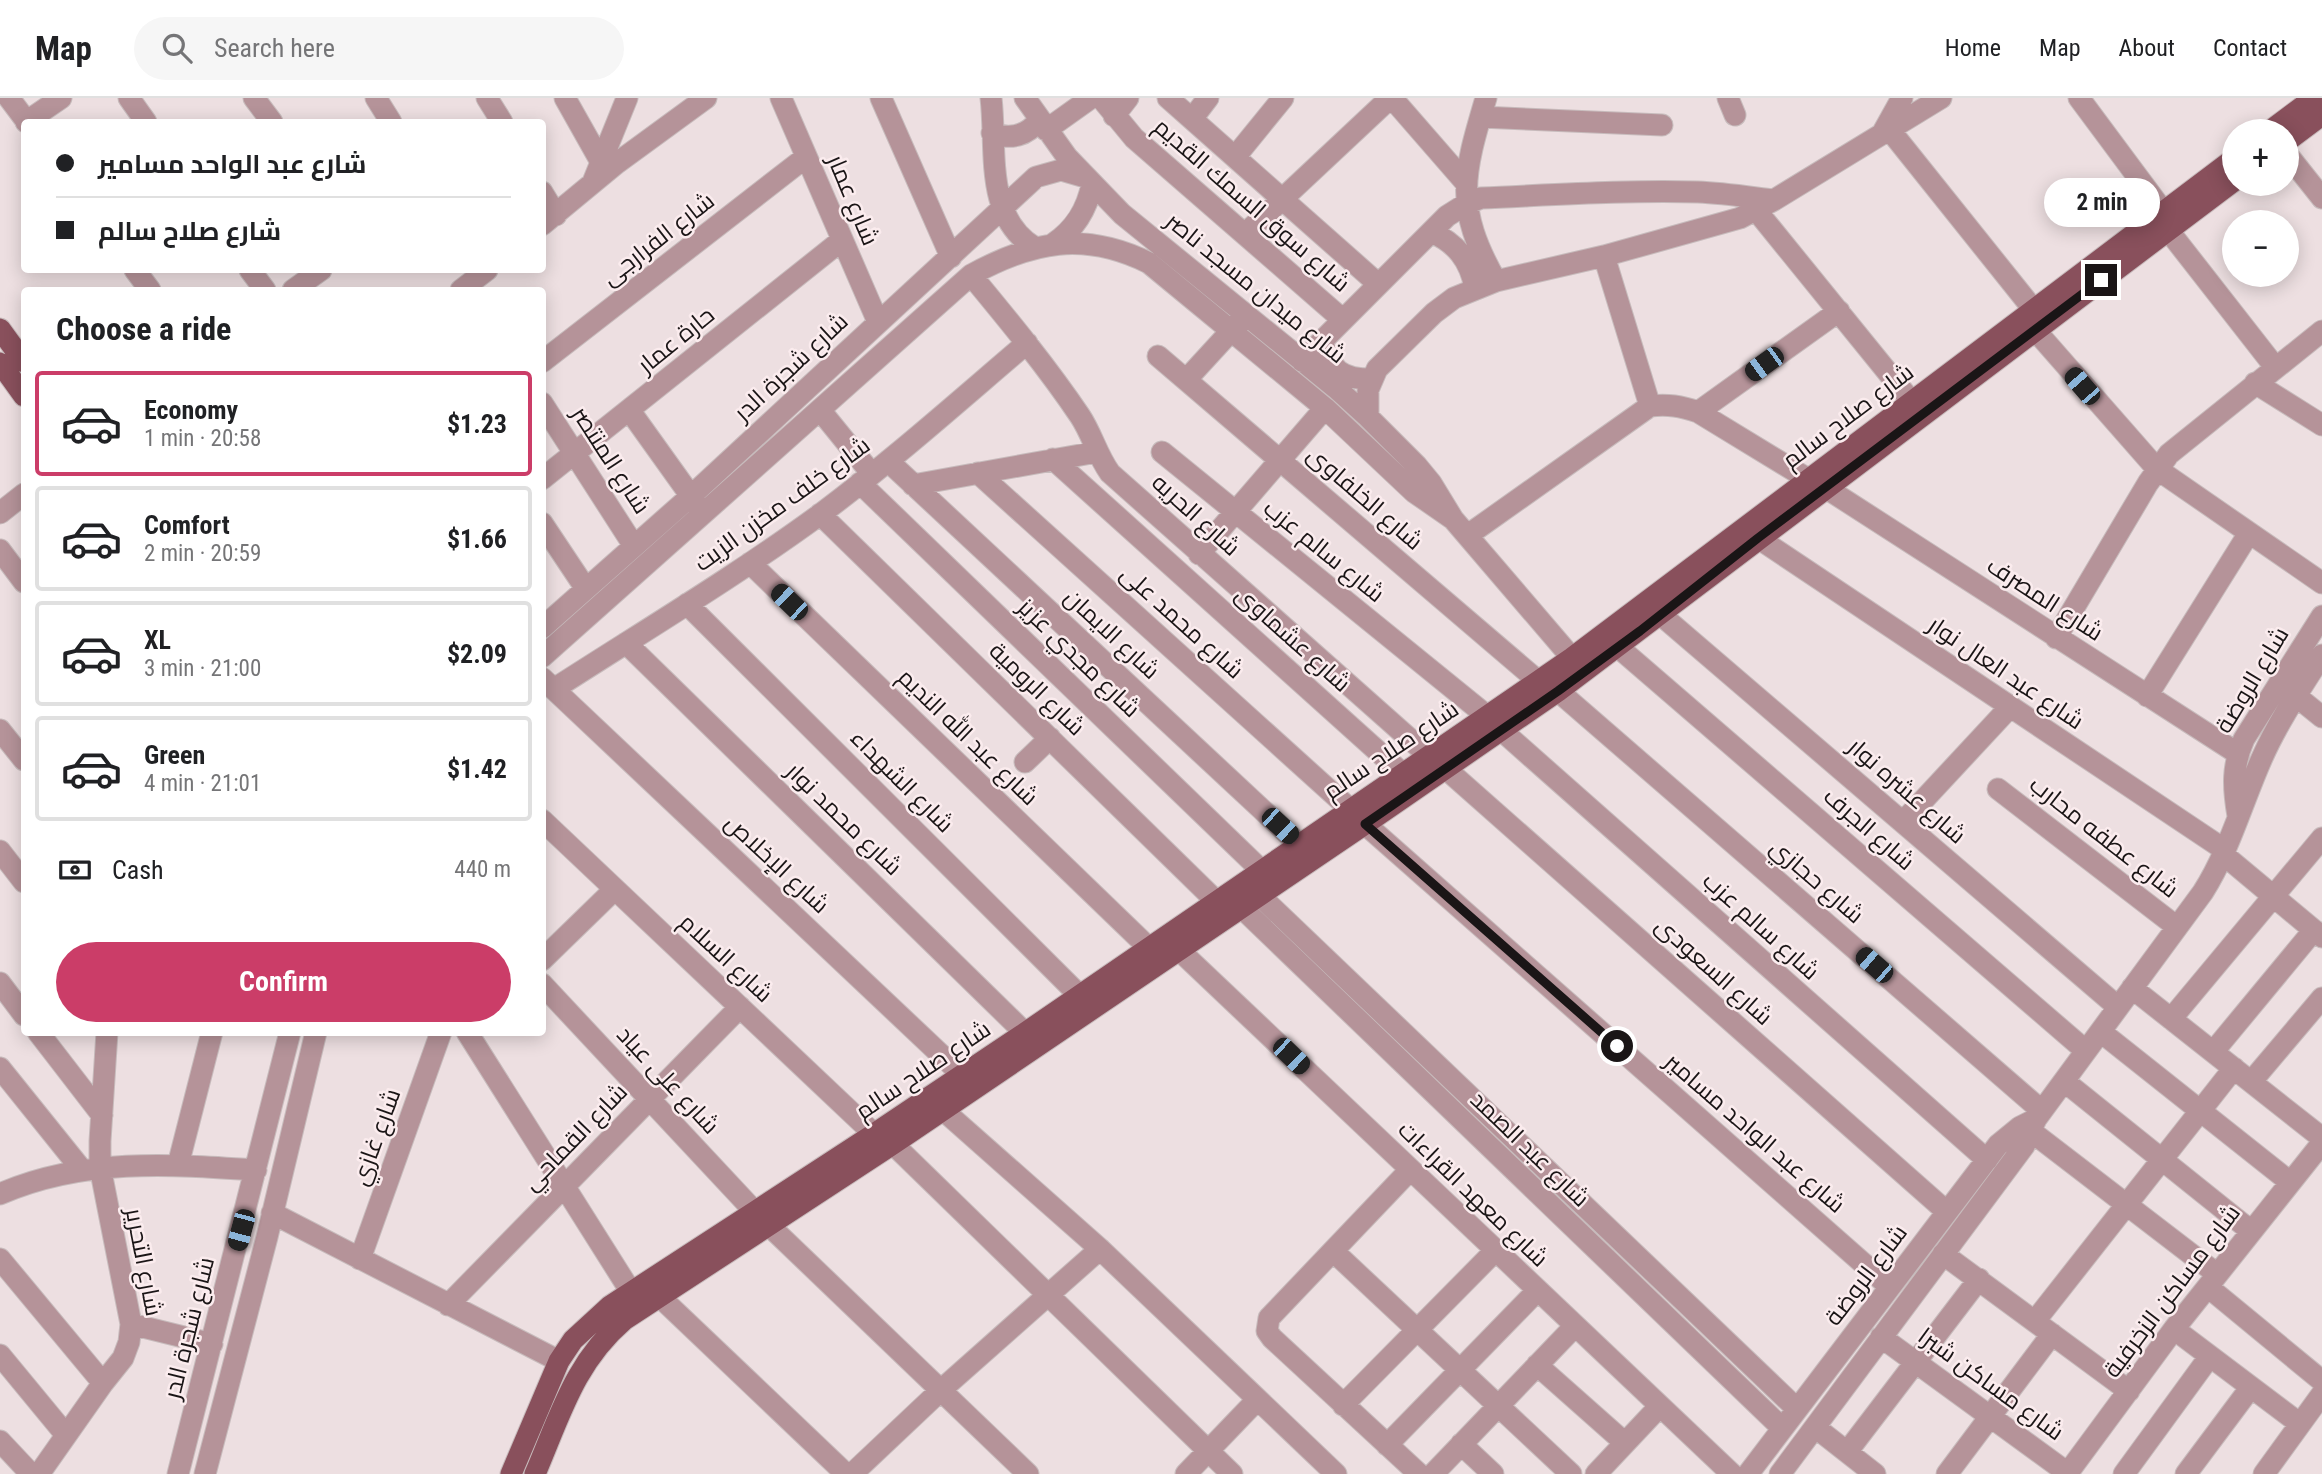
<!DOCTYPE html>
<meta charset="utf-8">
<style>
:root{--surface:#fff;--page:#f6f6f6;--text:#202124;--muted:#757577;--line:#e0e0e0;--accent:#cb3d68}
body{margin:0;font-family:"Roboto Condensed",Cairo,sans-serif;background:var(--page);color:var(--text);height:100vh;display:flex;flex-direction:column;font-size:26px;white-space:nowrap}
*{box-sizing:border-box;margin:0}
p{font-size:23px;color:var(--muted)}
.icon{flex:none;width:38px;height:38px;fill:none;stroke:currentColor;stroke-width:2;stroke-linecap:round;stroke-linejoin:round}
.map{position:relative;flex:1;overflow:hidden}
.side{position:absolute;left:21px;top:189px;width:525px;height:749px;display:flex;flex-direction:column;background:var(--surface);border-radius:7px;box-shadow:0 4px 18px #0003}
.side>*{flex:none}
.top-card{position:absolute;left:21px;top:21px;width:525px;height:154px;border-radius:7px;box-shadow:0 4px 18px #0003;display:grid;align-content:center;height:154px;padding:0 35px;background:var(--surface)}
.controls{position:absolute;left:2222px;top:21px;display:grid;gap:14px}
.controls a{display:grid;place-items:center;width:77px;height:77px;border-radius:50%;background:var(--surface);box-shadow:0 4px 18px #0003;font-size:35px}
.end{position:absolute;width:32px;height:32px;margin:-16px;border:9px solid #1a1516;background:#fff;box-shadow:0 0 0 4px #fff}
.from{border-radius:50%}
.bubble{position:absolute;height:49px;border-radius:24px;background:var(--surface);box-shadow:0 4px 18px #0003;font-size:23px;font-weight:700;line-height:49px;text-align:center}
.car{position:absolute;width:21px;height:42px;margin:-21px -10px;border-radius:9px;box-shadow:0 0 5px 2px #0007;background:linear-gradient(#222 24%,#8ab4d8 0 40%,#222 0 76%,#8ab4d8 0 86%,#222 0)}
.top-card b{display:flex;align-items:center;gap:24px;height:66px;font-size:26px}
.top-card b+b{border-top:2px solid var(--line)}
.top-card i{width:18px;height:18px;background:var(--text)}
ul{padding:0;list-style:none}
li{display:flex;align-items:center;gap:21px;height:105px;margin:0 14px 10px;padding:0 21px;border:4px solid var(--line);border-radius:7px}
li div{flex:1}
li b{display:block;font-size:26px}
li em{font-style:normal;font-weight:700}
li.active{border-color:var(--accent)}
li>.icon{width:63px;height:63px;stroke-width:1.5}
h2{padding:0 35px;font-size:32px;line-height:84px}
.pay{display:flex;align-items:center;gap:18px;height:77px;padding:0 35px;font-size:26px}
.pay p{margin-inline-start:auto}
.button{display:flex;gap:14px;margin-top:auto;padding:14px 35px}
.button a{flex:1;height:80px;border-radius:42px;background:var(--accent);color:#fff;font-size:28px;font-weight:700;line-height:80px;text-align:center}
header{display:flex;align-items:center;gap:42px;box-sizing:border-box;height:98px;padding:0 35px;background:var(--surface);border-bottom:2px solid var(--line)}
header strong{font-size:33px}
nav{display:flex;gap:38px;margin-inline-start:auto;font-size:24px}
.search{width:490px;height:63px;background:var(--page);display:flex;align-items:center;gap:18px;box-sizing:border-box;padding:0 24px;border-radius:38px;color:var(--muted);font-size:26px}
.map>svg:first-child{display:block}
.lines{fill:none;stroke-linecap:round;stroke-linejoin:round}
.minor-casing{stroke:#c7bbbc;stroke-width:23}
.major-casing{stroke:#c7bbbc;stroke-width:23}
.minor{stroke:#b59399;stroke-width:21}
.major{stroke:#89505c;stroke-width:21}
.route{stroke:#1a1516;stroke-width:9}
.labels{text-anchor:middle;stroke-width:5;stroke-linejoin:round;paint-order:stroke}
.street-label{font-size:24px;fill:#1a1516;stroke:#fbecee}
</style>
<header>
<strong>Map</strong>
<div class="search"><svg class="icon" aria-label="search" viewBox="0 0 24 24"><circle cx="10" cy="10" r="6"/><path d="M15 15l6 6"/></svg>Search here</div>
<nav><a>Home</a><a>Map</a><a>About</a><a>Contact</a></nav>
</header>
<div class="map">
<svg width="2322" height="1376" viewBox="0 0 2322 1376">
<rect width="100%" height="100%" fill="#eddfe1"/>
<g class="lines">
<g class="minor-casing">
<path id="minor" d="M9,0L27,24
M129,0L146,24
M254,0L272,24
M376,0L391,24
M487,0L502,24
M565,0L601,64
M781,0L878,224
M881,0L951,159
M991,0C997,50 984,118 1034,149
M1025,0L1067,59L1122,116L1336,290L1368,319L1417,368L1431,385L1453,421L1572,560
M1101,0L1134,40L1342,221
M1168,0L1377,185
M1392,0L1466,85
M1486,0C1463,77 1454,109 1496,183
M1728,0L1735,17
M2079,0L2163,113
M1114,18L1128,0
M1481,19L1662,27
M1192,21L1208,0
M26,24L61,0
M1889,31L2033,211
M1046,32L1091,0
M1883,34L1902,0
M992,35C1011,42 1027,38 1039,22
M2287,56L2322,100
M1235,59L1283,0
M593,84L627,0
M542,94L556,117
M1756,112L1911,303
M542,127L617,65L706,0
M2168,132L2275,269
M1431,134C1456,145 1470,162 1475,190
M1245,136L1390,0
M1053,146C1075,131 1087,112 1092,86
M135,172L150,192
M250,172L265,192
M971,177C1009,223 1047,269 1080,318C1092,336 1097,357 1110,375L1429,658
M293,192L321,172
M461,192L487,172
M2035,232L2157,371L2322,485
M1322,243C1331,272 1341,281 1371,281
M1158,258L1538,583
M1302,263L1447,118L1466,106L1481,100C1553,97 1625,92 1698,94C1723,95 1749,99 1774,102
M542,264L806,59
M1186,282L1242,221
M2255,285L2322,327
M542,305L634,448
M1650,308C1668,306 1681,308 1698,314L1808,381
M820,312L872,376
M630,313L698,408
M1698,314L1839,213
M1368,319V292L1377,271L1434,215L1454,200L1496,183L1604,158L1740,120L1774,102L1941,0
M1162,354L1487,618
M1053,361L1403,676
M888,363L1300,747
M978,375L1351,712
M542,381L842,142
M860,385L1262,773
M913,387L1097,354
M1826,390L2237,655
M0,415L24,396
M820,416L1217,804
M542,425L586,491
M1468,437L1650,308L1604,158
M1758,440L2225,752
M0,452L24,484
M1199,456L1325,310
M750,465L1149,850
M687,506L1080,898
M1661,517L2118,909
M542,530L691,398L1036,79L1061,72L1085,79
M2056,540L2148,385L2169,356L2322,233
M626,545L1025,935
M1618,549L2086,953
M542,559L971,177C1033,143 1084,133 1149,165L1325,310L1414,394L1453,421
M542,580L973,987
M554,591C644,533 736,478 822,415C893,362 960,302 1027,245
M1558,593L2042,1013
M2147,598L2249,435
M2296,598L2322,619
M0,632L24,662
M1501,632L1987,1062
M1025,664L1050,640
M1446,671L1947,1114
M1998,691L2177,829
M2238,718C2233,689 2232,668 2244,641L2322,518
M542,722L874,1036
M1903,724L2009,610
M1365,726L1890,1189
M0,753L24,784
M2224,757L2322,839
M1260,798L1797,1311
M1242,810L1782,1330
M1179,852L1732,1376
M542,862L615,791
M0,885L24,917
M542,886L755,1114L1028,1376
M2132,890L2322,1040
M2171,921L2322,740
M38,934L102,1017
M467,934L631,1194
M2101,934L2290,1084
M2213,954L2314,832
M0,970L82,1072
M2064,983L2251,1133
M2251,984L2322,900
M943,1012L1100,1151L1336,1376
M2032,1034L2217,1176
M893,1046L1232,1376
M178,1067L212,934
M1410,1072L1269,1220L1267,1233L1272,1240L1419,1376
M0,1096C82,1060 169,1066 256,1072
M272,1115L559,1263
M1333,1153L1571,1376
M1943,1156L2129,1293
M0,1161L103,1285
M360,1161L441,934
M2208,1189L2322,1283
M660,1199L846,1376
M448,1207L740,909
M2035,1223L2234,970
M131,1226L212,1246
M2174,1231L2300,1326
M1881,1239L2069,1376
M0,1257L66,1337
M1537,1267L1625,1345
M1343,1307L1495,1153
M1815,1329L1875,1376
M0,1343L31,1376
M1461,1346L1493,1376
M1387,1347L1537,1193
M1847,1354L1979,1181
M39,1376L103,1285L123,1260L129,1244L131,1226L100,1069V1043L107,934
M178,1376L290,934
M205,1376L267,1139L316,934
M852,1376L941,1292L1100,1151
M1186,1376L1257,1302
M1433,1376L1575,1228
M1596,1376L1659,1309
M1748,1376L1998,1047L2020,1029L2036,1021
M1780,1376L2024,1048L2036,1021L2203,794C2229,753 2242,705 2262,660C2278,624 2301,590 2322,557
M1947,1376L2052,1236
M2067,1376L2174,1231L2322,1045
M2124,1376L2210,1258
M2186,1376L2251,1289
M2264,1376L2322,1296"/>
</g>
<g class="major-casing">
<path id="major" d="M2270,33L2314,0
M2287,43L2322,17
M0,231L24,264
M0,265L24,298
M511,1376L559,1263L573,1242L610,1208L874,1036L1025,935L1572,560L2235,60
M535,1376C560,1318 574,1265 624,1222L893,1046L1365,726L1558,593L2235,82"/>
</g>
<use href="#minor" class="minor"/>
<use href="#major" class="major"/>
</g>
<g class="lines">
<path class="route" d="M1617,948L1365,726L1558,593L1640,533L1758,440L2101,182"/>
</g>
<g class="labels">
<g class="street-label">
<text transform="translate(853 102) rotate(67)" y="8">شارع عمار</text>
<text transform="translate(1252 107) rotate(41)" y="8">شارع سوق السمك القديم</text>
<text transform="translate(658 141) rotate(-38)" y="8">شارع الفرارجى</text>
<text transform="translate(1256 190) rotate(39)" y="8">شارع ميدان مسجد ناصر</text>
<text transform="translate(676 242) rotate(-39)" y="8">حارة عمار</text>
<text transform="translate(791 269) rotate(-43)" y="8">شارع شجرة الدر</text>
<text transform="translate(1848 318) rotate(-37)" y="8">شارع صلاح سالم</text>
<text transform="translate(611 362) rotate(57)" y="8">شارع المنتصر</text>
<text transform="translate(1365 400) rotate(41)" y="8">شارع الخلفاوى</text>
<text transform="translate(782 406) rotate(-36)" y="8">شارع خلف مخزن الزيت</text>
<text transform="translate(1196 417) rotate(42)" y="8">شارع الحريه</text>
<text transform="translate(1324 453) rotate(39)" y="8">شارع سالم عزب</text>
<text transform="translate(2045 501) rotate(33)" y="8">شارع المصرف</text>
<text transform="translate(1182 524) rotate(42)" y="8">شارع محمد على</text>
<text transform="translate(1112 536) rotate(43)" y="8">شارع الايمان</text>
<text transform="translate(1293 541) rotate(42)" y="8">شارع عشماوى</text>
<text transform="translate(1079 560) rotate(44)" y="8">شارع مجدي عزيز</text>
<text transform="translate(2006 575) rotate(34)" y="8">شارع عبد العال نوار</text>
<text transform="translate(2252 582) rotate(-59)" y="8">شارع الروضة</text>
<text transform="translate(1037 591) rotate(44)" y="8">شارع الرومية</text>
<text transform="translate(968 639) rotate(44)" y="8">شارع عبد الله النديم</text>
<text transform="translate(1391 652) rotate(-34)" y="8">شارع صلاح سالم</text>
<text transform="translate(902 683) rotate(45)" y="8">شارع الشهداء</text>
<text transform="translate(1907 693) rotate(41)" y="8">شارع عشره نوار</text>
<text transform="translate(844 721) rotate(44)" y="8">شارع محمد نوار</text>
<text transform="translate(1869 731) rotate(41)" y="8">شارع الجرف</text>
<text transform="translate(2104 739) rotate(38)" y="8">شارع عطفه محارب</text>
<text transform="translate(777 766) rotate(43)" y="8">شارع الإخلاص</text>
<text transform="translate(1817 783) rotate(41)" y="8">شارع حجازي</text>
<text transform="translate(1761 828) rotate(42)" y="8">شارع سالم عزب</text>
<text transform="translate(726 860) rotate(43)" y="8">شارع السلام</text>
<text transform="translate(1714 873) rotate(42)" y="8">شارع السعودى</text>
<text transform="translate(923 972) rotate(-34)" y="8">شارع صلاح سالم</text>
<text transform="translate(668 982) rotate(47)" y="8">شارع على عياد</text>
<text transform="translate(1755 1035) rotate(41)" y="8">شارع عبد الواحد مسامير</text>
<text transform="translate(376 1039) rotate(-70)" y="8">شارع غازي</text>
<text transform="translate(575 1039) rotate(-46)" y="8">شارع القماحي</text>
<text transform="translate(1530 1051) rotate(44)" y="8">شارع عبد الصمد</text>
<text transform="translate(1473 1096) rotate(44)" y="8">شارع معهد القراءات</text>
<text transform="translate(144 1164) rotate(79)" y="8">شارع التحرير</text>
<text transform="translate(1866 1177) rotate(-53)" y="8">شارع الروضة</text>
<text transform="translate(2172 1193) rotate(-53)" y="8">شارع مساكن الزخرفية</text>
<text transform="translate(189 1230) rotate(-76)" y="8">شارع شجرة الدر</text>
<text transform="translate(1991 1286) rotate(36)" y="8">شارع مساكن شبرا</text>
</g>
</g>
</svg>
<div class="controls">
<a>+</a>
<a>−</a>
</div>
<i class="end from" style="left:1617px;top:948px"></i>
<i class="end" style="left:2101px;top:182px"></i>
<div class="bubble" style="left:2044px;top:80px;width:116px">2 min</div>
<i class="car" style="left:1764px;top:266px;rotate:234deg"></i>
<i class="car" style="left:2082px;top:288px;rotate:319deg"></i>
<i class="car" style="left:789px;top:504px;rotate:314deg"></i>
<i class="car" style="left:1280px;top:728px;rotate:133deg"></i>
<i class="car" style="left:1874px;top:867px;rotate:311deg"></i>
<i class="car" style="left:1291px;top:958px;rotate:134deg"></i>
<i class="car" style="left:241px;top:1132px;rotate:195deg"></i>
<div class="top-card">
<b><i class="from"></i>شارع عبد الواحد مسامير</b>
<b><i></i>شارع صلاح سالم</b>
</div>
<section class="side">
<h2>Choose a ride</h2>
<ul>
<li class="active"><svg class="icon" aria-label="car" viewBox="0 0 24 24"><path d="M5 17H2v-5l4-1 3-4h7l3 4 3 1v5h-3M9 17h6M6 11h13"/><circle cx="7" cy="17" r="2"/><circle cx="17" cy="17" r="2"/></svg><div><b>Economy</b><p>1 min · 20:58</p></div><em>$1.23</em></li>
<li><svg class="icon" aria-label="car" viewBox="0 0 24 24"><path d="M5 17H2v-5l4-1 3-4h7l3 4 3 1v5h-3M9 17h6M6 11h13"/><circle cx="7" cy="17" r="2"/><circle cx="17" cy="17" r="2"/></svg><div><b>Comfort</b><p>2 min · 20:59</p></div><em>$1.66</em></li>
<li><svg class="icon" aria-label="car" viewBox="0 0 24 24"><path d="M5 17H2v-5l4-1 3-4h7l3 4 3 1v5h-3M9 17h6M6 11h13"/><circle cx="7" cy="17" r="2"/><circle cx="17" cy="17" r="2"/></svg><div><b>XL</b><p>3 min · 21:00</p></div><em>$2.09</em></li>
<li><svg class="icon" aria-label="car" viewBox="0 0 24 24"><path d="M5 17H2v-5l4-1 3-4h7l3 4 3 1v5h-3M9 17h6M6 11h13"/><circle cx="7" cy="17" r="2"/><circle cx="17" cy="17" r="2"/></svg><div><b>Green</b><p>4 min · 21:01</p></div><em>$1.42</em></li>
</ul>
<div class="pay"><svg class="icon" aria-label="cash" viewBox="0 0 24 24"><path d="M3 7h18v10H3z"/><circle cx="12" cy="12" r="2"/></svg>Cash<p>440 m</p></div>
<div class="button"><a>Confirm</a></div>
</section>
</div>
